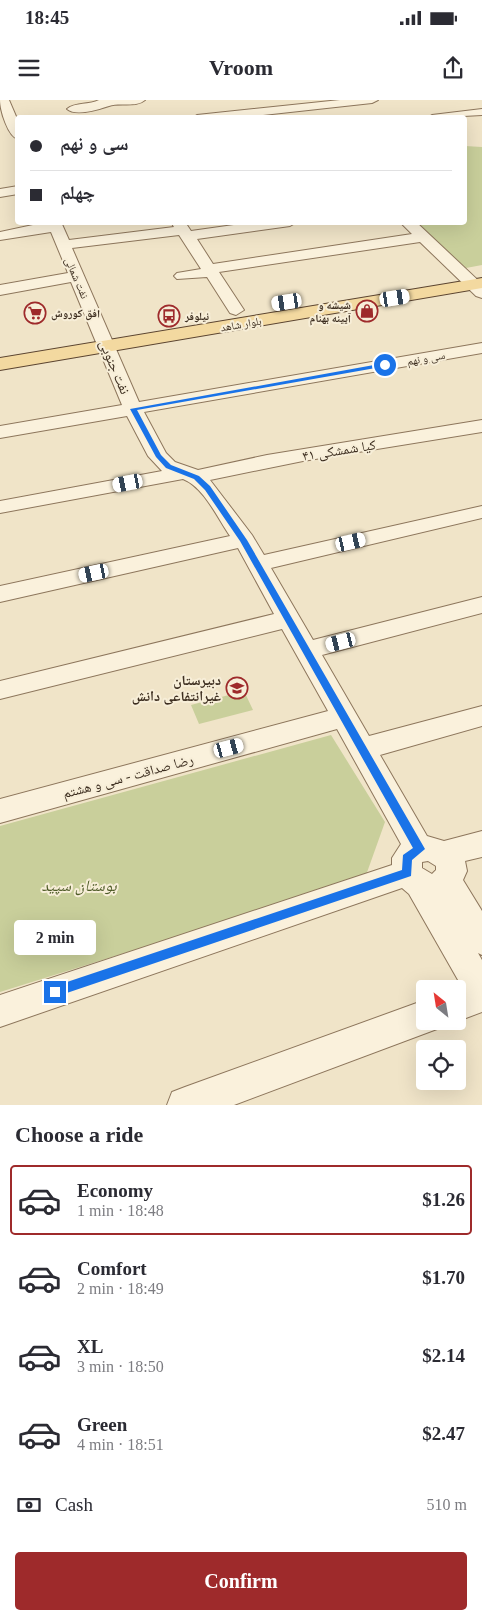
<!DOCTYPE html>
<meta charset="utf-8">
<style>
:root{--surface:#fff;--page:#f7f7f7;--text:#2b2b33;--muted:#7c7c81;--line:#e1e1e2;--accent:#9e2a2b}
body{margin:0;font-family:"Times New Roman","Noto Naskh Arabic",serif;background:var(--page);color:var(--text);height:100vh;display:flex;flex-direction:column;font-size:19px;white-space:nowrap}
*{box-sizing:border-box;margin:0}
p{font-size:16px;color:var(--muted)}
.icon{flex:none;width:28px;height:28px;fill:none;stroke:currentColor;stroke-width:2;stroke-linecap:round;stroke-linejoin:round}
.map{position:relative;height:1005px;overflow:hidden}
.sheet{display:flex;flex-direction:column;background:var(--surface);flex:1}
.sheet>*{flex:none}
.guide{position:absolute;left:15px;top:15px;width:452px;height:110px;border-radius:5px;box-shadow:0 5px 20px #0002;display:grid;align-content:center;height:110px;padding:0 15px;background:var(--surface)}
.needle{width:32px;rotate:330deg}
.tools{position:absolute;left:416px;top:880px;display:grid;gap:10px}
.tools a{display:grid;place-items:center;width:50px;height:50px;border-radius:5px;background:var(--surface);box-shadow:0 5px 20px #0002;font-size:25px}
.end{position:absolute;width:22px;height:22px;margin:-11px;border:6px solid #1a73e8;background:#fff;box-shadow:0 0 0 2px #fff}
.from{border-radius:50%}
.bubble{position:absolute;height:35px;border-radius:5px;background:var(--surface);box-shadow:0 5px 20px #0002;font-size:16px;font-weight:600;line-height:35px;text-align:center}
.car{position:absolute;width:15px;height:30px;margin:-15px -8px;border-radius:6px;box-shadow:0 0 4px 1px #0007;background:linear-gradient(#fff 24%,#345 0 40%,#fff 0 76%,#345 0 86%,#fff 0)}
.guide b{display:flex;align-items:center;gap:18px;height:48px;font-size:19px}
.guide b+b{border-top:1px solid var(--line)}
.guide i{width:12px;height:12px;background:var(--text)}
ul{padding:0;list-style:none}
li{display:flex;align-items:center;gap:15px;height:70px;margin:0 10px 8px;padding:0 5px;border:2px solid transparent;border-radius:5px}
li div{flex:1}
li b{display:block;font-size:19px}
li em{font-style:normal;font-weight:600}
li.on{border-color:var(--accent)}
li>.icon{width:45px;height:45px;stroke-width:1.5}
h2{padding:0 15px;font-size:22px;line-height:60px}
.pay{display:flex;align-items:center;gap:12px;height:55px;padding:0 15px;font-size:19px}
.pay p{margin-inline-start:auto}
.button{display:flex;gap:10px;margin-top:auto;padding:10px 15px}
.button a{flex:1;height:58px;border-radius:5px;background:var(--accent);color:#fff;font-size:20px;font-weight:600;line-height:58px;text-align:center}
.status{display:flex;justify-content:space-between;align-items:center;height:35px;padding:0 25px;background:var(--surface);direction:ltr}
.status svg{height:14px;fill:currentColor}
header{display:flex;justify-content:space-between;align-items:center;height:65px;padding:0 15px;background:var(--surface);font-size:22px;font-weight:600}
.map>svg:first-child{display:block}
.green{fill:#c9cf9b}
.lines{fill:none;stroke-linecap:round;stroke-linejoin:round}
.minor-casing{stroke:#8d765c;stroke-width:2}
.major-casing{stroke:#5b4430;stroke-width:2}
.minor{fill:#faf1dc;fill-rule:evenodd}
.major{fill:#f3d9a0;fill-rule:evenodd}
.route{fill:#1a73e8}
.labels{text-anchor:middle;stroke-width:4;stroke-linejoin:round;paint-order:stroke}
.far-street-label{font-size:11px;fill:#3d2e20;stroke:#f7eed8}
.far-poi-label{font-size:11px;font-weight:bold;fill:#3d2e20;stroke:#f7eed8;text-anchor:start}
.street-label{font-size:14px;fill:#3d2e20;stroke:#f7eed8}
.poi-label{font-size:14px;font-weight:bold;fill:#3d2e20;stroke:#f7eed8;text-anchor:end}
.near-park-label{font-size:16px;font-style:italic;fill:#4d5a26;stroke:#f7eed8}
</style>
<div class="status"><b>18:45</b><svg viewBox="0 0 49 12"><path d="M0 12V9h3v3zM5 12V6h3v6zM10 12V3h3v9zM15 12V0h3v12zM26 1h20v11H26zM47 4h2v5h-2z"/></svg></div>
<header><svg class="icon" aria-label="menu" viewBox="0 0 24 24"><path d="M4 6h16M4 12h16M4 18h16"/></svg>Vroom<svg class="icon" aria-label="share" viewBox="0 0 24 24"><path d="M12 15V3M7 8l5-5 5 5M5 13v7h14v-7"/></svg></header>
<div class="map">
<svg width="482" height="1005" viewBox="0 0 482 1005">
<rect width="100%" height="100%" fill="#f0e4c8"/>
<path class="green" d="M465,46L482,47V165L466,168L416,123L465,122Z
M244,591L253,610L199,624L191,605Z
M331,635L385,722L365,778L0,892V726Z"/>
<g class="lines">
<g class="minor-casing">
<path id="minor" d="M0,0H9L18,21V39C8,37 0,10 0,0Z
M99,0H145C136,8 120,2 109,6C100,9 76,17 67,9C75,2 90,5 99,0Z
M340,0H378L372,3L235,18H192L197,15Z
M482,9V15L427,18L432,15Z
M18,86V94L0,97V89Z
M47,122H61L69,140L174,127L171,122H185L191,131L255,122H297L290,126L197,139L213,164L412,134L400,122H416L482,184V198L476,196L420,142L219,172L244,210L236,215L230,213L207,177L177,179L174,176L177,173L201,169L179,135L72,148L139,302L482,243V253L144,312L166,353L175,362L198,370L267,355L482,320V332L303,361L210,380L252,435L264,455L482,406V418L271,468L313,540L482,497V513L322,555L369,636L482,606V626L380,655L427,736L444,741L482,731V757L465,761L467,771L463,780L482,811V855L478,853L482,860V912L458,921V889L462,887L409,794L402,788L0,927V895L392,765V758L401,744L337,629L0,723V699L328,611L282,529L0,599V581L274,514L238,448L0,502V486L230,436C218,419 204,387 183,379L0,413V401L162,371L148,356L127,316L0,338V326L122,305L71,182L0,195V185L68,173L51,132L0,140V132ZM428,761L436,766V770L432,774L422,768V762Z
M425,900V921H440L437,929L234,1005H167L172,992L185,987Z"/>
</g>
<g class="major-casing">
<path id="major" d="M482,178V188L0,270V258Z"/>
</g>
<use href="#minor" class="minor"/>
<use href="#major" class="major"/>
</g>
<path class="route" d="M385,263L387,266L137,310L161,355L171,365L199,376L210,386L247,440L425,749L412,760L411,776L55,897L51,896V888L55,886L402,770L403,755L413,748L240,441L205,390L194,379L166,368L156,357L130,309Z"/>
<defs>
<g id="shop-ring" transform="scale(1.125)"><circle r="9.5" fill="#f7eed8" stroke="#9e2a2b" stroke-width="1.5"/><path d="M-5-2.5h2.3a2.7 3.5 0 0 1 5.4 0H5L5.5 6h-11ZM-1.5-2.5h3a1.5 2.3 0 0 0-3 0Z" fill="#9e2a2b"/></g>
<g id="supermarket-ring" transform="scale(1.125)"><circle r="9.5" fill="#f7eed8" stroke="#9e2a2b" stroke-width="1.5"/><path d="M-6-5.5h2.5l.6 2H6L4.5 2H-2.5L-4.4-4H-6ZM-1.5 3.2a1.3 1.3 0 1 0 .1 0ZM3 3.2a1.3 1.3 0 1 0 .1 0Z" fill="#9e2a2b"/></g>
<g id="bus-ring" transform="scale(1.125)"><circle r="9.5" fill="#f7eed8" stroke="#9e2a2b" stroke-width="1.5"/><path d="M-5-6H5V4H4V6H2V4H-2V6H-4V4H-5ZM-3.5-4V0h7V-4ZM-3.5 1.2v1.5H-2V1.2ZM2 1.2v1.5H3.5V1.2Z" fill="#9e2a2b"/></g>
<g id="school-ring" transform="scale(1.125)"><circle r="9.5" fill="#f7eed8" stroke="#9e2a2b" stroke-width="1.5"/><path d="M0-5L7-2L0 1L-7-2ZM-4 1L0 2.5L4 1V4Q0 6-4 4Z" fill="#9e2a2b"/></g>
</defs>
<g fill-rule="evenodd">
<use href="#shop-ring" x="367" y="211"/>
<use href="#supermarket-ring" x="35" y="213"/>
<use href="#bus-ring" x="169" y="216"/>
<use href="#school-ring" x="237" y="588"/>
</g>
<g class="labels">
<g class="far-street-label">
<text transform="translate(77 178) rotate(67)" y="4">نفت شمالی</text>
<text transform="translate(241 224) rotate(-10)" y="4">بلوار شاهد</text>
<text transform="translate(426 258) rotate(-10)" y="4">سی و نهم</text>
</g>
<g class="far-poi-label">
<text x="351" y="209" text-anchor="end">شیشه و<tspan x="351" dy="13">آیینه بهنام</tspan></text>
<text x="51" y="217">افق کوروش</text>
<text x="185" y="220">نیلوفر</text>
</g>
<g class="street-label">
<text transform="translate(115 267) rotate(67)" y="5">نفت جنوبی</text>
<text transform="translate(339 350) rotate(-9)" y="5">۴۱ کیا شمشکی</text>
<text transform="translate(128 676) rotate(-15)" y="5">رضا صداقت - سی و هشتم</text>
</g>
<g class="poi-label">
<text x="221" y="585">دبیرستان<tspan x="221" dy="16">غیرانتفاعی دانش</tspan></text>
</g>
<g class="near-park-label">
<text x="79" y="791">بوستان سپید</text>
</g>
</g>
</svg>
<div class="tools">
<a><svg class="needle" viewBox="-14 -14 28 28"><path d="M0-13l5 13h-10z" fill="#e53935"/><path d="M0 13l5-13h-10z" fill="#7c7c81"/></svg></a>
<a><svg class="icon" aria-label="locate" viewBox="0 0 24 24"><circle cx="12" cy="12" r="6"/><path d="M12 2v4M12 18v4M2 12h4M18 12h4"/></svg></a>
</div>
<i class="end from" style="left:385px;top:265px"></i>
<i class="end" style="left:55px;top:892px"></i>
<div class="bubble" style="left:14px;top:820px;width:82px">2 min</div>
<i class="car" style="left:395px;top:198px;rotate:81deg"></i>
<i class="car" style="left:287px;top:202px;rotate:261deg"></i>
<i class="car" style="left:128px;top:383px;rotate:259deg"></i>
<i class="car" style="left:351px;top:442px;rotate:77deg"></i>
<i class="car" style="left:94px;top:473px;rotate:258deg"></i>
<i class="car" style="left:341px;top:542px;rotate:256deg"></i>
<i class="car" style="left:229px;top:648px;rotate:75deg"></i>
<div class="guide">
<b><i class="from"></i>سی و نهم</b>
<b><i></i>چهلم</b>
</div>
</div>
<section class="sheet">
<h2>Choose a ride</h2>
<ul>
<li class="on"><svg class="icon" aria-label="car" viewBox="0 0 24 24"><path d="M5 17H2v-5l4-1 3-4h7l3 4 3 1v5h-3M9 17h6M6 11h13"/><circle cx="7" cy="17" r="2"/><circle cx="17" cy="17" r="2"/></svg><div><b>Economy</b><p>1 min · 18:48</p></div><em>$1.26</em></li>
<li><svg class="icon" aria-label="car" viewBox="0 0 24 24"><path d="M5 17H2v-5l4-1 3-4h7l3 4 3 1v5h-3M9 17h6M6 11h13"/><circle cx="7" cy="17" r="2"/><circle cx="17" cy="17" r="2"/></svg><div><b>Comfort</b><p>2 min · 18:49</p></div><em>$1.70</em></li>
<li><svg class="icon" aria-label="car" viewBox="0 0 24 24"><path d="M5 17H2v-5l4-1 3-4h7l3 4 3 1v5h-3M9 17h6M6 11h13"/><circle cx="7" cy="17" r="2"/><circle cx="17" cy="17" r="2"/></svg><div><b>XL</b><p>3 min · 18:50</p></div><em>$2.14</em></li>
<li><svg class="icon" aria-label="car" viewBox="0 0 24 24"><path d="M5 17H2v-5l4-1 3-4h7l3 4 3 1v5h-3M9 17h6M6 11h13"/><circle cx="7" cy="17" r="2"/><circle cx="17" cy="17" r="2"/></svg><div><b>Green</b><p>4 min · 18:51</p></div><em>$2.47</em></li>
</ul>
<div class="pay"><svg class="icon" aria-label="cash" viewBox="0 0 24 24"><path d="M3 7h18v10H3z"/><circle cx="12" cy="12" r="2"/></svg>Cash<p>510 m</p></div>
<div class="button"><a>Confirm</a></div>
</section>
